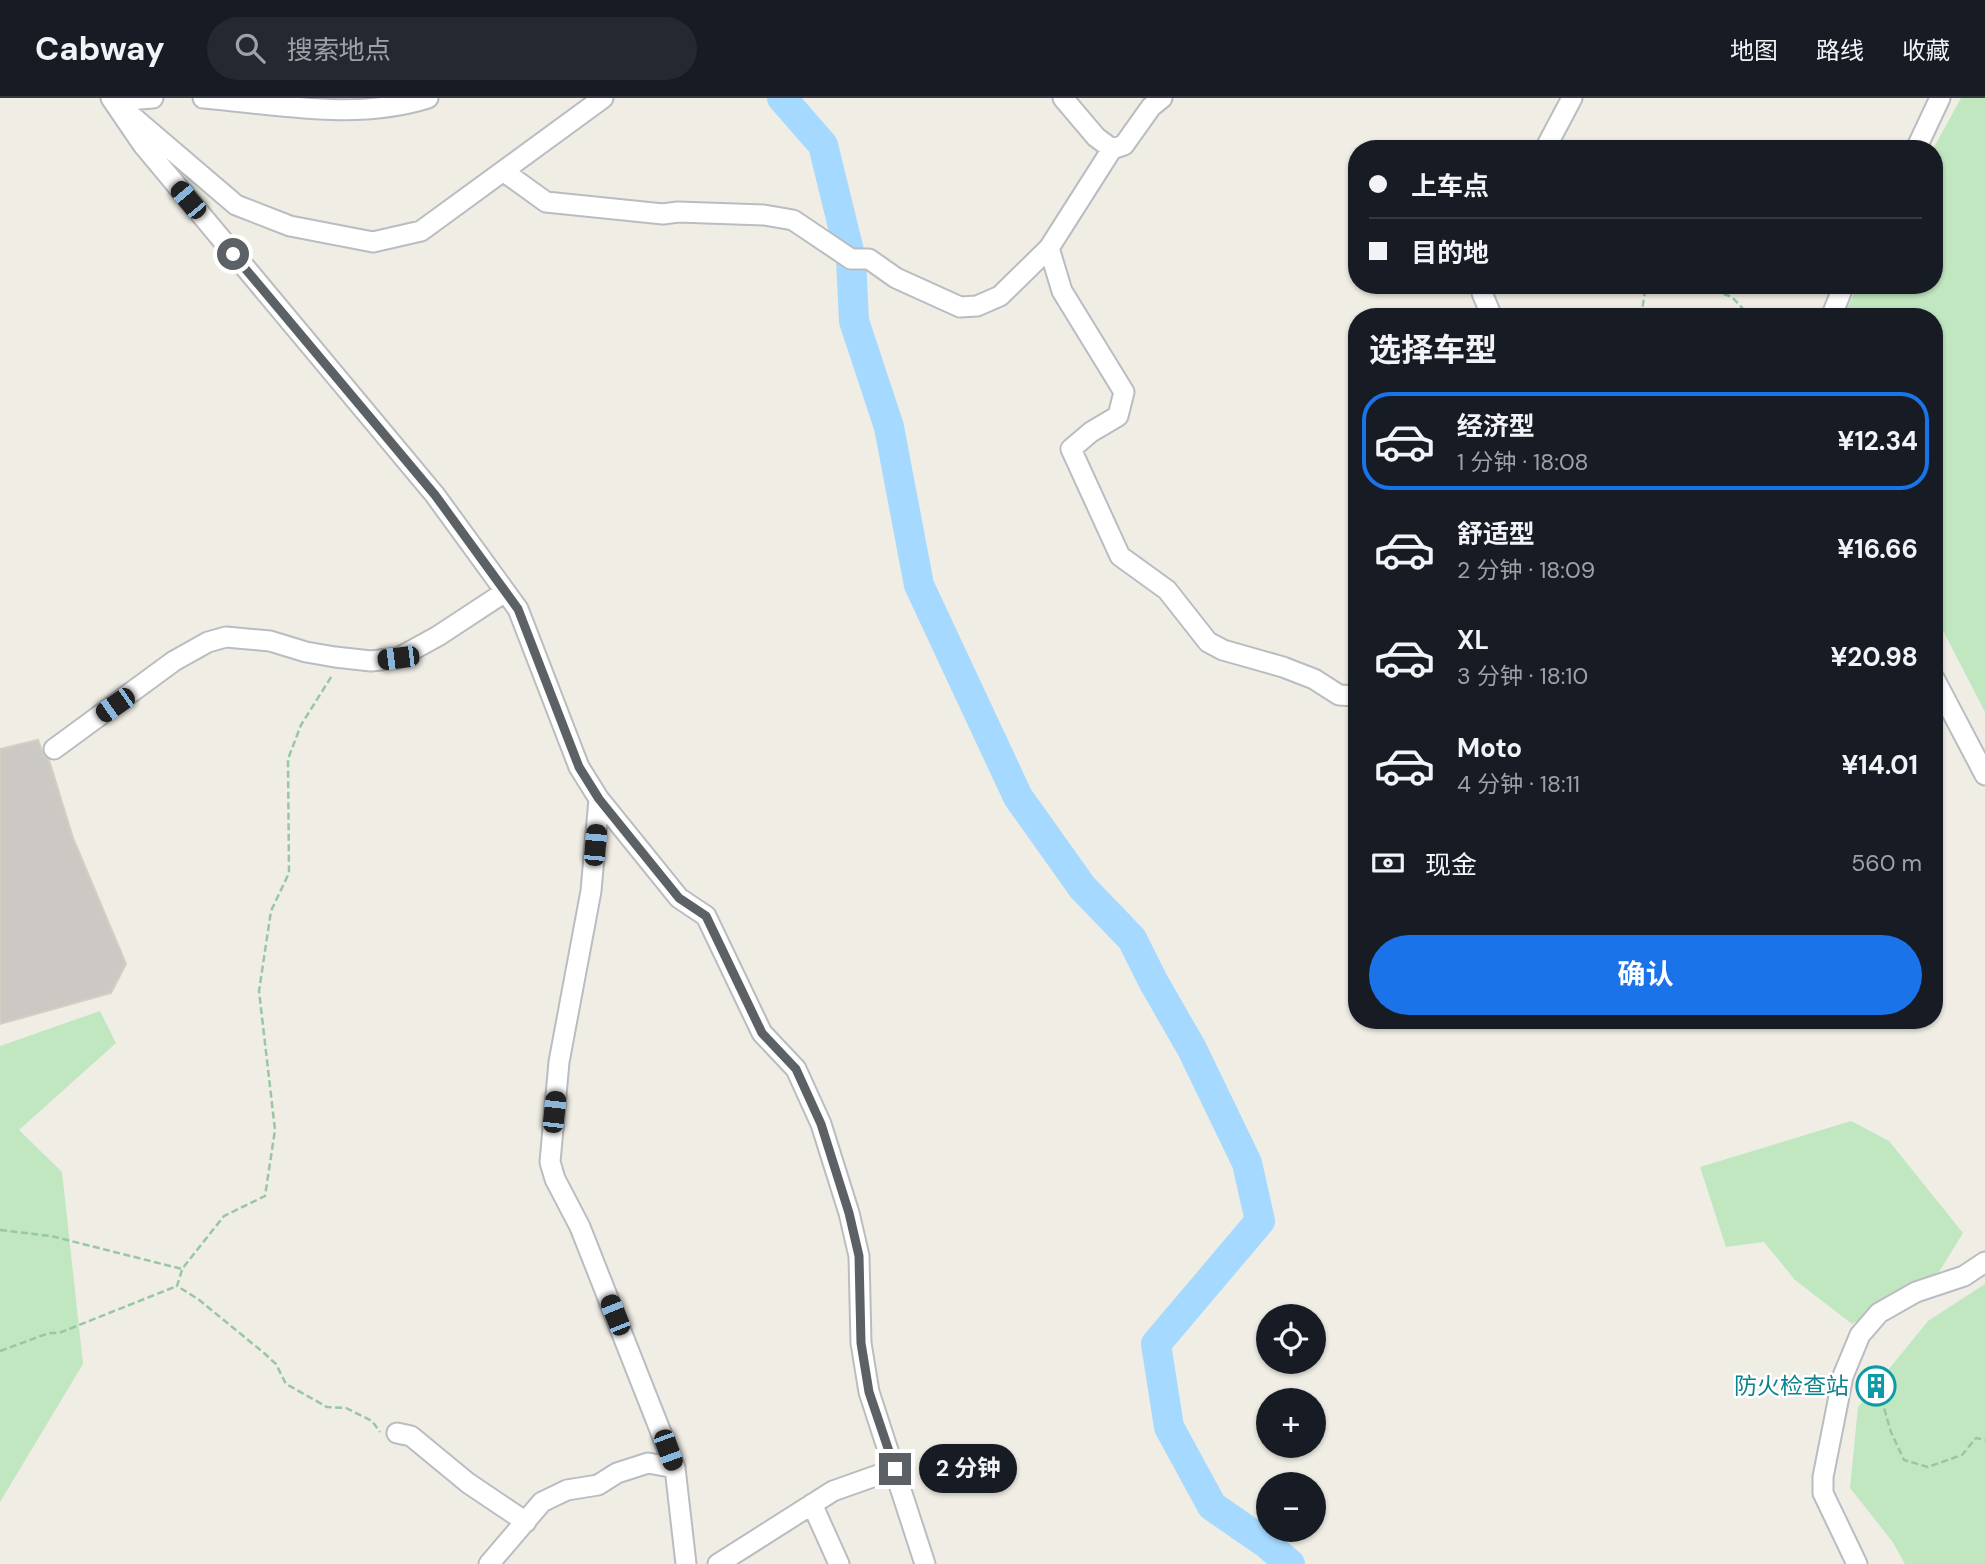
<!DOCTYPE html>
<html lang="zh">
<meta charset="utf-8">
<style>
:root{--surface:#171b24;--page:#242831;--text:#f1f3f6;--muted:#9ea1a6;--line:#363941;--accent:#1a73e8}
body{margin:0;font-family:"DM Sans","Noto Sans SC",sans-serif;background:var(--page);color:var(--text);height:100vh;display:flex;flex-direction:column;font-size:26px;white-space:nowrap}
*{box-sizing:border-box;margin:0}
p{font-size:23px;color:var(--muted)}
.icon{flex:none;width:38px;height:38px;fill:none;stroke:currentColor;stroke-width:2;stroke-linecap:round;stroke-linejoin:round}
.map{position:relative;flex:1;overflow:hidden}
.side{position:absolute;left:1348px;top:210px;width:595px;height:721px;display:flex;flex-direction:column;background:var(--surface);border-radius:28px;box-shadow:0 2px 5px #0004}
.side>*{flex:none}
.top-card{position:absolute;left:1348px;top:42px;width:595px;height:154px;border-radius:28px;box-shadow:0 2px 5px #0004;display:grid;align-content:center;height:154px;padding:0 21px;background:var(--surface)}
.fabs{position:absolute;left:1256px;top:1206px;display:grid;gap:14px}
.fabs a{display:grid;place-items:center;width:70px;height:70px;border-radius:50%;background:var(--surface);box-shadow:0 2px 5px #0004;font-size:35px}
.end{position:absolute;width:32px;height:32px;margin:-16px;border:9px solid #5c6165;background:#fff;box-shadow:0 0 0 4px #fff}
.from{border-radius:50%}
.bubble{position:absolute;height:49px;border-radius:24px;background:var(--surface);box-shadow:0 2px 5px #0004;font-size:23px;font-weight:700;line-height:49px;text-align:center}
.car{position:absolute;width:21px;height:42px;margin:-21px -10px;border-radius:9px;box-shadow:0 0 5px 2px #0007;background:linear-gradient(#222 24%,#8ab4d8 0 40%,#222 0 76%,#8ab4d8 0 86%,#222 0)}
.top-card b{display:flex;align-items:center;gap:24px;height:66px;font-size:26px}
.top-card b+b{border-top:2px solid var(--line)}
.top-card i{width:18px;height:18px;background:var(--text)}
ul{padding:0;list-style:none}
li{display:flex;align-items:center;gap:21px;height:98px;margin:0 14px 10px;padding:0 7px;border:4px solid transparent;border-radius:28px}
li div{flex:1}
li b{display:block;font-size:26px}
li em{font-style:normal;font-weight:700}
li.on{border-color:var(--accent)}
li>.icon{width:63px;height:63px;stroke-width:1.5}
h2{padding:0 21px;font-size:32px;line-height:84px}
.pay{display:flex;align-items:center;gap:18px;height:77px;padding:0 21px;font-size:26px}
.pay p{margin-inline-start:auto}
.primary-button{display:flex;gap:14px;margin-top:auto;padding:14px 21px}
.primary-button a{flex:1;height:80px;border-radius:42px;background:var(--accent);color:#fff;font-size:28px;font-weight:700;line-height:80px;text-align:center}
header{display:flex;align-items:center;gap:42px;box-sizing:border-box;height:98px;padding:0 35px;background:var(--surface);border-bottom:2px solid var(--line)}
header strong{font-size:33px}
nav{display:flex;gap:38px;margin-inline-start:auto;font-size:24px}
.search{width:490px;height:63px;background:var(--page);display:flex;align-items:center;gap:18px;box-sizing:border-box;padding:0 24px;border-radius:38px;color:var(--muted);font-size:26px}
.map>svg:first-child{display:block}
.green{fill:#c1e7c0}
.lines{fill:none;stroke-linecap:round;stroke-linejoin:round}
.river{stroke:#a5d9ff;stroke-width:30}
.building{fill:#ccc9c4;stroke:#d4cec3;stroke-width:2}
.minor-casing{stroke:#b9bcc1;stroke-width:23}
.path{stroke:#98c7a4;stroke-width:2.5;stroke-dasharray:7 3.5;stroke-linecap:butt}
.minor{stroke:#fff;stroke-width:19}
.route{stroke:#5c6165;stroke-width:9}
.labels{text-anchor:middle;stroke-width:5;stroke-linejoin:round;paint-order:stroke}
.culture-label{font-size:23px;fill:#0d838f;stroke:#fff;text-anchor:end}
</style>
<header>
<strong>Cabway</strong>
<div class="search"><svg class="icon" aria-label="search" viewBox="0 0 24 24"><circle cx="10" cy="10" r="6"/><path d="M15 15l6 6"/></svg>搜索地点</div>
<nav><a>地图</a><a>路线</a><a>收藏</a></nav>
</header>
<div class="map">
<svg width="1985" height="1466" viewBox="0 0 1985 1466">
<rect width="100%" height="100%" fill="#efede4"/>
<path class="green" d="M1961,0H1985V614L1934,515V219H1842L1859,187H1934L1933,51Z
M100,913L116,945L19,1032L62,1074L83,1266L0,1404V948Z
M1851,1023L1889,1043L1963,1135L1939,1174L1852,1226L1795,1182L1764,1144L1726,1149L1700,1069Z
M1985,1186V1466H1905L1892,1443L1850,1390L1858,1309L1928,1223Z"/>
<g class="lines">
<path class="river" d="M782,0L823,47L851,161L854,223L889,329L919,487L1018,699L1082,789L1132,841L1153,883L1192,951L1247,1065L1260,1123L1156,1246L1169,1329L1212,1408L1267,1446L1290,1466"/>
</g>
<path class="building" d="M38,642L44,658L49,662L73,740L126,866L111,895L0,926V651Z"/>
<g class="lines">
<g class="minor-casing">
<path id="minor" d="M111,0L143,47L435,397L518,511L579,669L599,701L679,800L706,818L762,935L796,971L821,1026L849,1115L859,1158L861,1245L869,1294L925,1466
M203,0C277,6 356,23 428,0
M1063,0L1096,39L1112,51L1124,47L1151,9L1162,0
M113,3L153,0
M133,19L236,107L290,128L373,144L421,133L603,0
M1545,51L1572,0
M1916,51L1940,0
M503,73L546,104L663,116L678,114L764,117L793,122L851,161H869L896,180L960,209L977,208L1000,198L1049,150L1112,51
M1049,150L1062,193L1124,294L1118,318L1091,334L1071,351L1120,458L1167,492L1208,544L1223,552L1283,569L1314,581L1339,597L1356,598
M1485,187L1482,195L1492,219
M1831,219L1844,187
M1934,580L1985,677
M54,651L174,563L208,544L226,539L270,543L306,554L335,559L371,563L398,560L438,538L505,494
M599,701L591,793L559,964L550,1064L555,1081L580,1129L675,1370L686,1466
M397,1335L411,1338L468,1385L526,1424
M812,1406L839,1466
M489,1466L542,1404L567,1392L598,1387L617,1375L648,1365L675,1370
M718,1466L833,1393L895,1371
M1857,1466L1823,1395V1379L1843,1278L1860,1237L1879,1215L1916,1194L1964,1178L1985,1164"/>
</g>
<path class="path" d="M1707,187L1706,189L1732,199L1746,214L1743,219
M1641,219L1646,187
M0,1132L51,1138L182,1171L224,1118L265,1098L275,1032L259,893L271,813L289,775L288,661L301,627L333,576
M182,1172L177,1188L198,1201L264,1255L276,1266L286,1286L327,1309L346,1310L372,1323L380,1334
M0,1253L49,1235H59L177,1188
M1864,1274L1882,1303L1891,1334L1904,1362L1928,1369L1962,1357L1976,1340L1985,1342"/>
<use href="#minor" class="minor"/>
</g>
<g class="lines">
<path class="route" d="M233,156L435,397L518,511L579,669L599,701L679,800L706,818L762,935L796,971L821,1026L849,1115L859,1158L861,1245L869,1294L895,1371"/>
</g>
<defs>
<g id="building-ring" transform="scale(2.0125)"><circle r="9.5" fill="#fff" stroke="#0f9aa8" stroke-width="1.5"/><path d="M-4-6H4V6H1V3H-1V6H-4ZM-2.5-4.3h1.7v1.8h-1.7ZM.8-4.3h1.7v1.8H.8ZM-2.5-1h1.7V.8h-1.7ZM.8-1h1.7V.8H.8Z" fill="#0f9aa8"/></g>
</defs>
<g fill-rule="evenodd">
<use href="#building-ring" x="1876" y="1288"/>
</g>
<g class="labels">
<g class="culture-label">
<text x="1849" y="1296">防火检查站</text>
</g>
</g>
</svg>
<div class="fabs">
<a><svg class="icon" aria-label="locate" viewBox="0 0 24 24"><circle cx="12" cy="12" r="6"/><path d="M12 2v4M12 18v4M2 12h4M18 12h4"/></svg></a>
<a>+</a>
<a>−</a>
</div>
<i class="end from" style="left:233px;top:156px"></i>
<i class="end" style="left:895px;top:1371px"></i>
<div class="bubble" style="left:919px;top:1346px;width:98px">2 分钟</div>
<i class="car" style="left:188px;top:102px;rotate:320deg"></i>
<i class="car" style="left:398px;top:560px;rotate:263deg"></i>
<i class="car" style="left:115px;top:607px;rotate:235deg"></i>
<i class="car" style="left:595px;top:747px;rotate:5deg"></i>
<i class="car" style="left:554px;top:1014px;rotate:6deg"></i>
<i class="car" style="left:615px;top:1217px;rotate:338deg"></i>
<i class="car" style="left:668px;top:1352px;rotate:160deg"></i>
<div class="top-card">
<b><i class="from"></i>上车点</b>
<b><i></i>目的地</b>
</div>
<section class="side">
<h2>选择车型</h2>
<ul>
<li class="on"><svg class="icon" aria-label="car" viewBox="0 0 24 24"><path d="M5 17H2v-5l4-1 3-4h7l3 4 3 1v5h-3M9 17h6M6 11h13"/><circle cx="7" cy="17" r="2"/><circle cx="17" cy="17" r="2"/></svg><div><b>经济型</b><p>1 分钟 · 18:08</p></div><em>¥12.34</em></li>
<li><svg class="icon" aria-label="car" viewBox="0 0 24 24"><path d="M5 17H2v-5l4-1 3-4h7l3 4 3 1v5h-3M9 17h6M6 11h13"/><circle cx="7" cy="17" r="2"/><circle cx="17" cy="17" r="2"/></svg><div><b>舒适型</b><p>2 分钟 · 18:09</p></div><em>¥16.66</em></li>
<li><svg class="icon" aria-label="car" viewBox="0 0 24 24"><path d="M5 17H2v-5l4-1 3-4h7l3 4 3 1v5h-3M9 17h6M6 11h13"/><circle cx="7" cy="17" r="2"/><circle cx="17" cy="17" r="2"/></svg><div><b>XL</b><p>3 分钟 · 18:10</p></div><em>¥20.98</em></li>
<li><svg class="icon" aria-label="car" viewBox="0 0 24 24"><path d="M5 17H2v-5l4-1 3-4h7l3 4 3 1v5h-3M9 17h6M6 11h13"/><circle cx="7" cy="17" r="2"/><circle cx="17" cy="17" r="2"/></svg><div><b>Moto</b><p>4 分钟 · 18:11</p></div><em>¥14.01</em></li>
</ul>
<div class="pay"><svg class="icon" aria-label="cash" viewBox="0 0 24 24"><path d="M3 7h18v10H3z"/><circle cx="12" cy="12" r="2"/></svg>现金<p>560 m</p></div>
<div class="primary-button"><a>确认</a></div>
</section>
</div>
